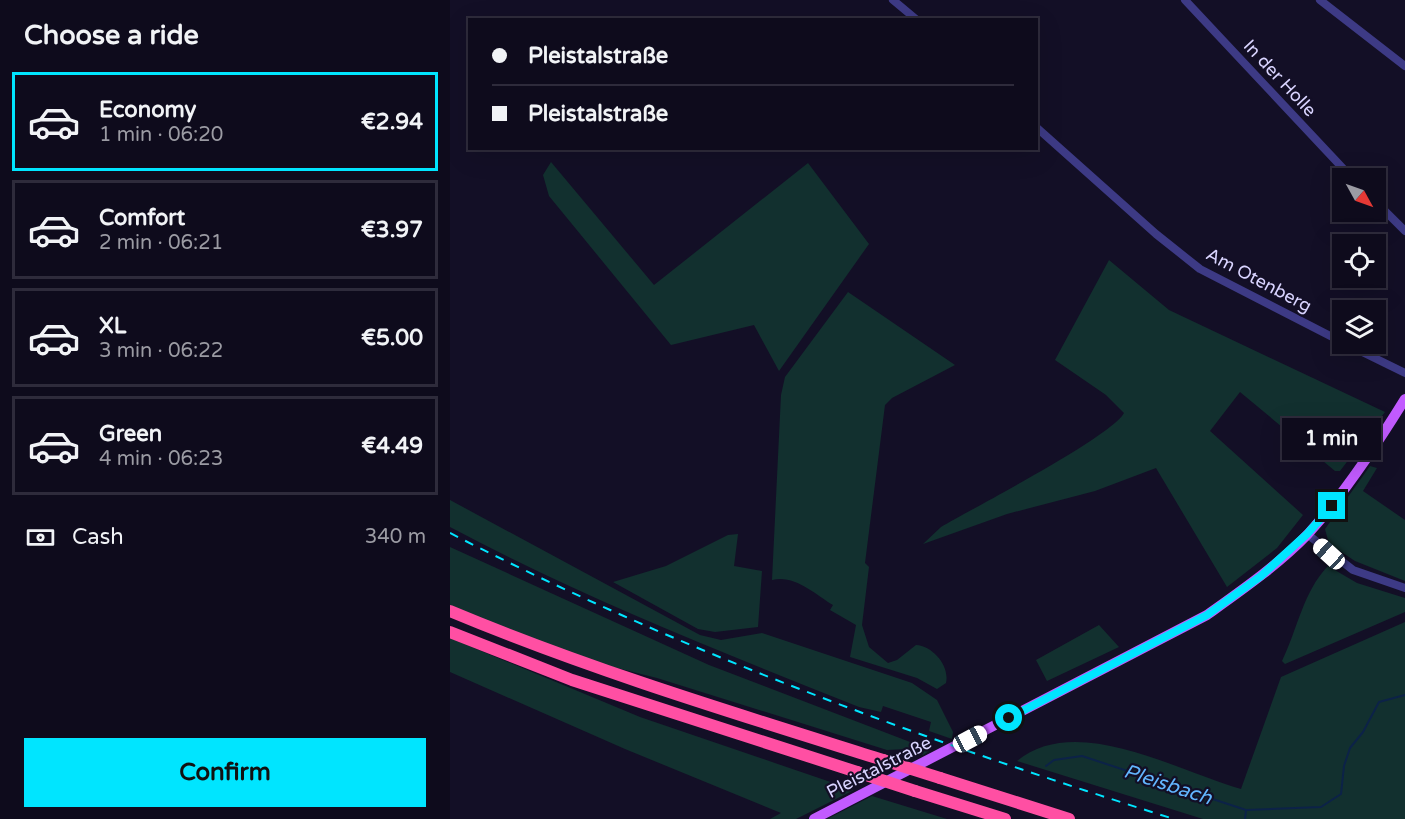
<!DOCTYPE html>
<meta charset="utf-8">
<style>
:root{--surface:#0e0b1c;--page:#1c1929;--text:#f1f3f6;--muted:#9b9ba3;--line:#2e2b3b;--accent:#00e5ff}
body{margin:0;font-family:"Varela Round",sans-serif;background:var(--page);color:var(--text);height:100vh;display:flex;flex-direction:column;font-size:22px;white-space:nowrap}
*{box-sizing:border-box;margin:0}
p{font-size:20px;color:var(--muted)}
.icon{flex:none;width:33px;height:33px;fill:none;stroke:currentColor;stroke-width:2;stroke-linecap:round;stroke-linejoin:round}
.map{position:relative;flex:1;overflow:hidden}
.side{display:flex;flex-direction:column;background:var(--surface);width:450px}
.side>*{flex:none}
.top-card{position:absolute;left:18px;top:18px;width:570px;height:132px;border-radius:0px;box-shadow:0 6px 24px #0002,0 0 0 2px var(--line);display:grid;align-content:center;height:132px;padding:0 24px;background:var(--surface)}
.needle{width:39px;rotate:130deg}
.tools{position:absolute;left:882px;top:168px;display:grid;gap:12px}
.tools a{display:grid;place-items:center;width:54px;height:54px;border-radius:0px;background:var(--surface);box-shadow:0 6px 24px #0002,0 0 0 2px var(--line);font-size:30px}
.end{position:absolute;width:27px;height:27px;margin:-14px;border:8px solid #00e5ff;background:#111;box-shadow:0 0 0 3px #111}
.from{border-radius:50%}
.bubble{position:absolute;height:42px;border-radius:0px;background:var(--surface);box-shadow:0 6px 24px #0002,0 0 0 2px var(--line);font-size:20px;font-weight:700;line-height:42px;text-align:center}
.car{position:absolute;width:18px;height:36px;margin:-18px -9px;border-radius:8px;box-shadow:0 0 4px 2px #0007;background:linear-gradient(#fff 24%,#345 0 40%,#fff 0 76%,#345 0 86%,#fff 0)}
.top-card b{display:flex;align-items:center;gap:21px;height:57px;font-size:22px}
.top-card b+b{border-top:2px solid var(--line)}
.top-card i{width:15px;height:15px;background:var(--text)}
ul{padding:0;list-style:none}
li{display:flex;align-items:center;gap:18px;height:99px;margin:0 12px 9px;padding:0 12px;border:3px solid var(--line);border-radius:0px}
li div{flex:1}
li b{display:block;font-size:22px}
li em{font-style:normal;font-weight:700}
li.selected{border-color:var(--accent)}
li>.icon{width:54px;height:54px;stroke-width:1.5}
h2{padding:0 24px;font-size:27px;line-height:72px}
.pay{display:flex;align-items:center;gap:15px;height:66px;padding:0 24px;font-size:22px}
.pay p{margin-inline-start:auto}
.button{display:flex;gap:12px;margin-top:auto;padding:12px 24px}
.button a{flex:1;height:69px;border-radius:0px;background:var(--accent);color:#111;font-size:24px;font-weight:700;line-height:69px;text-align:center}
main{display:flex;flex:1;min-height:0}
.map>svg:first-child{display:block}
.green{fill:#12302f}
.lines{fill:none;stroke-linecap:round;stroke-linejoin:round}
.stream{stroke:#0c2248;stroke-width:2}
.minor{stroke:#3d3a85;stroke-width:8}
.major{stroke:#c25bff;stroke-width:10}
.highway{stroke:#ff4fa3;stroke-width:12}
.rail{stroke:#00e5ff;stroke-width:2;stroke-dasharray:9 8;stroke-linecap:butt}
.highway-bridge{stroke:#ff4fa3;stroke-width:12}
.route{stroke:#00e5ff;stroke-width:8}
.labels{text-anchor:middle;stroke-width:4.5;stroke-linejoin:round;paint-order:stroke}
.street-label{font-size:18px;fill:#d9d4ff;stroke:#130f26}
.water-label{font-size:20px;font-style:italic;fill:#62b6ff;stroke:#130f26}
</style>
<main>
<section class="side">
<h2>Choose a ride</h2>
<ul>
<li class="selected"><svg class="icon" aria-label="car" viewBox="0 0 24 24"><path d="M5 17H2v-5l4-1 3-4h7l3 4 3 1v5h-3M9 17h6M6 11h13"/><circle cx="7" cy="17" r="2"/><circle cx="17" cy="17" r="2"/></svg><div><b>Economy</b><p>1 min · 06:20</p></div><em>€2.94</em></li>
<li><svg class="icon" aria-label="car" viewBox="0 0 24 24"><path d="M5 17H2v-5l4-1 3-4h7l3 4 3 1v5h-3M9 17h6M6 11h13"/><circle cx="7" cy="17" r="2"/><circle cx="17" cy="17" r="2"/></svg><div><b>Comfort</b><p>2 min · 06:21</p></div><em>€3.97</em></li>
<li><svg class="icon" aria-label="car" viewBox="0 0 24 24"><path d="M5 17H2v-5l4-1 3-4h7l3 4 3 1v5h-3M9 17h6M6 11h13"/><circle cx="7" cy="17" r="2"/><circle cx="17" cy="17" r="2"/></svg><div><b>XL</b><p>3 min · 06:22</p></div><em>€5.00</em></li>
<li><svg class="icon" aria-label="car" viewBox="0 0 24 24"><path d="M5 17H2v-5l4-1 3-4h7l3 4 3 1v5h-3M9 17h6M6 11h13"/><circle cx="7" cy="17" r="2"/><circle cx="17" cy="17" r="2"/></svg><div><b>Green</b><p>4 min · 06:23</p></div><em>€4.49</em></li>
</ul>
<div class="pay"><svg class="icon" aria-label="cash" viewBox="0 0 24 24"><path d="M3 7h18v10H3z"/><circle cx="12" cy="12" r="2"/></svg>Cash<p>340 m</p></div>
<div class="button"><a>Confirm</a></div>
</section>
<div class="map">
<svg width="955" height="819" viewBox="0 0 955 819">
<rect width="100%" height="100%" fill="#130f26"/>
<path class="green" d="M101,162L204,285L358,163L419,244L329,371L304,325L221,345L99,196L93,175Z
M659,260L719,310L935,412L890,471H885L790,392L760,431L853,515L827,548L777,587L706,468L645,491L557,514L473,544L491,527C523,508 661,437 674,413L656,395L605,360Z
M398,292L505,365L442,398L435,405L415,563L419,567L412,625L419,647L438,663L447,660L466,645C483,646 500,666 496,683L487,689L467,678L400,657L406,625L380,610L383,605C365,594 344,574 322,580L331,395L335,377Z
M920,466L927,468L913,491L955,520V581L905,561L879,544L875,529Z
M0,500L250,635L271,640L312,633L462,683L487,700L503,732L502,739L479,731L481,722L433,706L431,712L409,707C271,652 131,597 0,527Z
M288,534L284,566L312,571L308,627L265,632L248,629L163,582L216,566L278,535Z
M0,547L259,665L481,750L473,755L456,749L437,750L207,678L147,663L0,607Z
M878,566L907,583L955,598V612L835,664L832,661C848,628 853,592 878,566Z
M955,622V819H753L567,761C626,712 727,771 791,789L831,677Z
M649,625L669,647L597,681L586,660Z
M0,638L190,717L404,790L346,819H320L331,813L175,749L0,672Z
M422,796L497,819H377Z"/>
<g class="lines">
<path class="stream" d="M596,766L604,760L632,756L796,810L871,807L891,794L894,766L900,748L913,732L929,702L955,695
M795,819L796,810"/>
<path class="minor" d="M443,0L467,20
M735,0L902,178
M870,0L955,66
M586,127L706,234L750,269L892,342
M926,202L955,231
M896,344L955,373
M857,534L903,570L955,588"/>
<path class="major" d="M364,819L757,615C792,590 828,565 858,534C895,493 926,446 955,399"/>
<path class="highway" d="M0,611C141,670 287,714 433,760
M0,632L122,680L407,772
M490,778L619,819
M465,791L555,819"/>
<path class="rail" d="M0,533C231,652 476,741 724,819"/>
<path class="highway-bridge" d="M433,760L490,778
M407,772L465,791"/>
</g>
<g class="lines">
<path class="route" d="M559,718L757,615L811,576L857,534L882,506"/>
</g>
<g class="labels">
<g class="street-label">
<text transform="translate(830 78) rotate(47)" y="6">In der Holle</text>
<text transform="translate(809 280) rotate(28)" y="6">Am Otenberg</text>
<text transform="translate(429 767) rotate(-27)" y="6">Pleistalstraße</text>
</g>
<g class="water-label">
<text transform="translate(718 784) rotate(18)" y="7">Pleisbach</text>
</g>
</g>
</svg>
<div class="tools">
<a><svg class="needle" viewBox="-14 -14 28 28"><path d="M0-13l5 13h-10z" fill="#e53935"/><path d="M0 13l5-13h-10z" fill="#9b9ba3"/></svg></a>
<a><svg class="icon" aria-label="locate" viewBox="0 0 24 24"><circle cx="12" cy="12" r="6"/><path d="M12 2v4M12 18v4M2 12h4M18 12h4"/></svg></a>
<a><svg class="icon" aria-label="layers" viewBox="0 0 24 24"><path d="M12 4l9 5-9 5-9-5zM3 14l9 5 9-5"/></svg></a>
</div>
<i class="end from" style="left:559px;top:718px"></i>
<i class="end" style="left:882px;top:506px"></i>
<div class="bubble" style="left:832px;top:418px;width:99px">1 min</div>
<i class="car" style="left:879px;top:554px;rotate:312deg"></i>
<i class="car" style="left:520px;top:739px;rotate:62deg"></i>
<div class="top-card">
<b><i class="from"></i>Pleistalstraße</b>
<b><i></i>Pleistalstraße</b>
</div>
</div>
</main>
